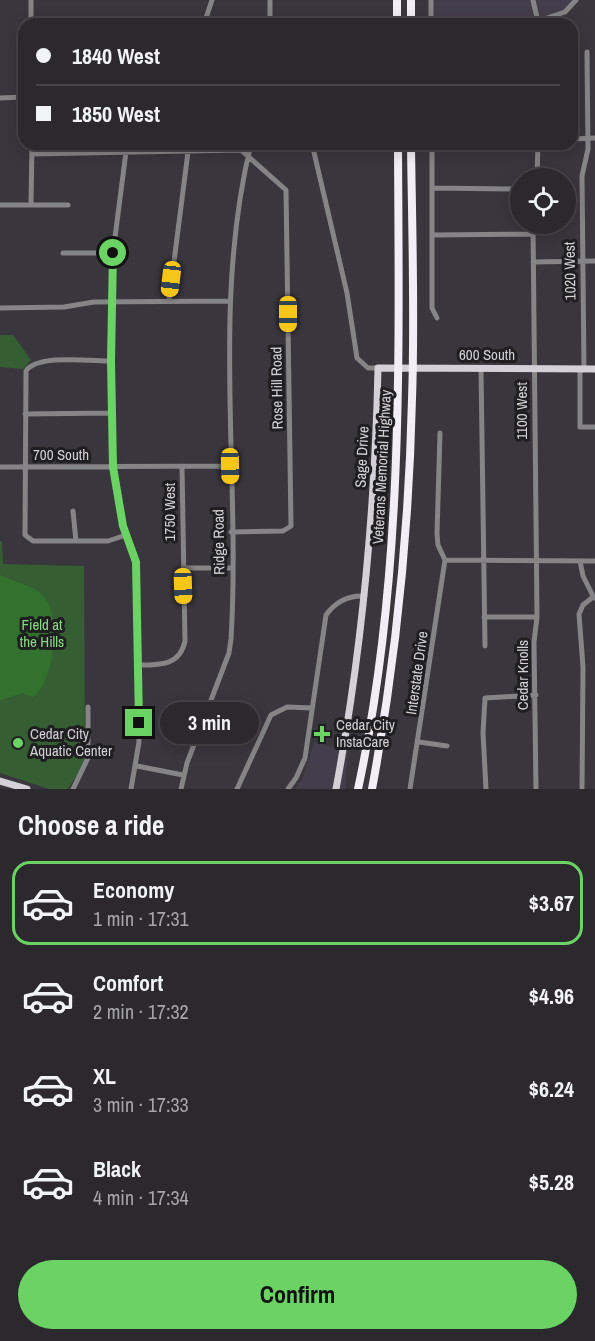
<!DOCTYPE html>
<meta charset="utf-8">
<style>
:root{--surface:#2b282e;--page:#37343a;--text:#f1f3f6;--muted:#a6a6aa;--line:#47444a;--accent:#6ad363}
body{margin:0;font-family:"Archivo Narrow",sans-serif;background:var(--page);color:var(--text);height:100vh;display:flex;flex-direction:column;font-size:22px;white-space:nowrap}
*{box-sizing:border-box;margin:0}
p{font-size:20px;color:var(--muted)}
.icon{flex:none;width:33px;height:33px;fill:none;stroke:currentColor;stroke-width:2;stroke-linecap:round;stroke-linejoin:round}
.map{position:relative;height:789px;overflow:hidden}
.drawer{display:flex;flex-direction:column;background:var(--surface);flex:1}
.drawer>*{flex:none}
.guide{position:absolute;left:18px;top:18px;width:560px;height:132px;border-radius:18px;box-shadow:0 3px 15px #0003,0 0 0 2px var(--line);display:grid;align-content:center;height:132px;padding:0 18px;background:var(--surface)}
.tools{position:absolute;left:510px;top:168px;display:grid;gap:12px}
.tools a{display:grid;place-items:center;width:66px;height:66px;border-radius:50%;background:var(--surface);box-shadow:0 3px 15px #0003,0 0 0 2px var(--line);font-size:30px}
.end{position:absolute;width:27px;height:27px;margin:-14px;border:8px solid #6ad363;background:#111;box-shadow:0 0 0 3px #111}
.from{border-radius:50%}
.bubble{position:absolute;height:42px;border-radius:21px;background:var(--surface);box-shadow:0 3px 15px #0003,0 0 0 2px var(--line);font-size:20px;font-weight:800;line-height:42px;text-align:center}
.car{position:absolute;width:18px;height:36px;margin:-18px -9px;border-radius:8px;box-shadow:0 0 4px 2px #0007;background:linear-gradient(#f5c518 24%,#345 0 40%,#f5c518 0 76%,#345 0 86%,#f5c518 0)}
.guide b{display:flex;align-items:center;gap:21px;height:57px;font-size:22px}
.guide b+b{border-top:2px solid var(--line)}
.guide i{width:15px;height:15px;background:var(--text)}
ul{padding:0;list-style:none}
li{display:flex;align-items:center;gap:18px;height:84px;margin:0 12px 9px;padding:0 6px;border:3px solid transparent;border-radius:18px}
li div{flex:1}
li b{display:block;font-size:22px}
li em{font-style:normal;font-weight:800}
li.active{border-color:var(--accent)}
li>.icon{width:54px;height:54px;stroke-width:1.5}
h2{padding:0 18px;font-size:27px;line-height:72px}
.button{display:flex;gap:12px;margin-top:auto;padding:12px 18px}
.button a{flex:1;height:69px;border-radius:36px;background:var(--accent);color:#111;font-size:24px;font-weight:800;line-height:69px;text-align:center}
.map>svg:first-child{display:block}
.built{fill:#433e4b}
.green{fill:#355e32}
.water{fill:#33712f}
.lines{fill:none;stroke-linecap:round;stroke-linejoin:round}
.minor{stroke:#858487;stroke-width:5}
.major{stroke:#d3d0d7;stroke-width:7}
.highway{stroke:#f1eef7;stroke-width:8}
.route{stroke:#6ad363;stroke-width:8}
.poi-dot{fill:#6ad363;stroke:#1f1e21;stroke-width:2}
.labels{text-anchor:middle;stroke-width:6;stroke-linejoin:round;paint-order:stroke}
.street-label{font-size:15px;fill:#d2d0d5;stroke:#1f1e21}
.park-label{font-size:15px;fill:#86da7f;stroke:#1f1e21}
.poi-label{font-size:15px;fill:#d2d0d5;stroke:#1f1e21;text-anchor:start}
</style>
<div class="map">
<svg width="595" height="789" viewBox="0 0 595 789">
<rect width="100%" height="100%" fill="#39363d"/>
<path class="built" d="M431,0H576L570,8L539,20L538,24H431Z
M314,742L348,751L345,789H294L303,778Z"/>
<path class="green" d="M0,335H13L31,360L23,369L0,367Z
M0,541H2L3,564L84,566L85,762L68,789H49L0,773Z"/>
<path class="water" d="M0,575C13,582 38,586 46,599C60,620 54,683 33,697L23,693L0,700Z"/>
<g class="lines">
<path class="minor" d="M31,0V24
M431,0V24
M533,0L538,22
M538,21L565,12L576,0
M204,24L212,0
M270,24V0
M0,98L24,97
M572,139L595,138
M127,144L113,253L111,361L113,467L123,526L136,562L139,742L131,789
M312,144L347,293L357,358L368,368H378
M432,144V308L437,318
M32,154L241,150L286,190L291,526L283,531L231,532
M537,178L538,144
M432,188L520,189
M31,204L32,144
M0,205H68
M533,224L537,617L534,642L536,789
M432,235L533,234
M63,253H113
M533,262L595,261
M169,301L189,144
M0,308L64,307L94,302L230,301
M111,361C91,361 37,354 26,371L25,535L33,541H108L126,535
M481,369L485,646
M580,369V427H595
M584,369L582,176L588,149L587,52
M25,414L112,413
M440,433L437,534L438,545L445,560
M0,467L230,466
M73,511L76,541
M445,560L595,561
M580,561L583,576L594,598
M183,568H232
M484,617H537
M138,665C159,665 180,666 185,641L182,466
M419,742L447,746
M137,766L183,775
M73,789L88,758V707
M181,789L187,763L229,653L231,639C241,474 211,306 251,144
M237,789L271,715L287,707L312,708
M288,789L296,778L305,758L326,615C336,601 348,595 365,596
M410,789L445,560
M486,789L483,733L485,698L536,695
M582,789L583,667L579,614L583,605L593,597"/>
<path class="major" d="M0,781L27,789
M336,789C362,650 375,510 378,368L595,369"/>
<path class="highway" d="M397,0V24
M411,0V24
M358,789C404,577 399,360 398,144
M372,789C396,660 409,530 412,399C415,314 412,229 411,144"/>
</g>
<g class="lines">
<path class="route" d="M113,253L111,361L113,467L123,526L136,562L139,723"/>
</g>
<g class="poi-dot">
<path d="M319 725h6v6h6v6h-6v6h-6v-6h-6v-6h6z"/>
<circle cx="18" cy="743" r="6"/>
</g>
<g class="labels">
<g class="street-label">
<text transform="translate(570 271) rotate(-91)" y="5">1020 West</text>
<text x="487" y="360">600 South</text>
<text transform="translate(277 388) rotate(-91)" y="5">Rose Hill Road</text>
<text transform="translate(522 411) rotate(-90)" y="5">1100 West</text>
<text x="61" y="460">700 South</text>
<text transform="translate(362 457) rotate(-87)" y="5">Sage Drive</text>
<text transform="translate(382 467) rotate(-87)" y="5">Veterans Memorial Highway</text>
<text transform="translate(170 512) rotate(-90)" y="5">1750 West</text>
<text transform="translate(219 542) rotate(-91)" y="5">Ridge Road</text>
<text transform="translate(417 673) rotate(-82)" y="5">Interstate Drive</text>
<text transform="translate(523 675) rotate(-90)" y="5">Cedar Knolls</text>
</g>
<g class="park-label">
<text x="42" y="630">Field at<tspan x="42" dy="17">the Hills</tspan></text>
</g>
<g class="poi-label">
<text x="336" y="730">Cedar City<tspan x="336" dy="17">InstaCare</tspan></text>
<text x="30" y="739">Cedar City<tspan x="30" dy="17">Aquatic Center</tspan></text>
</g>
</g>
</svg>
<div class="tools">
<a><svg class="icon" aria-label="locate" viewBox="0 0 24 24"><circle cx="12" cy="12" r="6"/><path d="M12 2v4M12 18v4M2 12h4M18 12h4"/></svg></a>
</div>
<i class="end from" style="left:113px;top:253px"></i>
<i class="end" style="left:139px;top:723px"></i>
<div class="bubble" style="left:160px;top:702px;width:99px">3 min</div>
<i class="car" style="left:171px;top:279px;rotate:187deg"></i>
<i class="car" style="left:288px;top:314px;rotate:180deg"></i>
<i class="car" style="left:230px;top:466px;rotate:179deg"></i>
<i class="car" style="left:183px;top:586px;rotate:178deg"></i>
<div class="guide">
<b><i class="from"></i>1840 West</b>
<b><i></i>1850 West</b>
</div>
</div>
<section class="drawer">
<h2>Choose a ride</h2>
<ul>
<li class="active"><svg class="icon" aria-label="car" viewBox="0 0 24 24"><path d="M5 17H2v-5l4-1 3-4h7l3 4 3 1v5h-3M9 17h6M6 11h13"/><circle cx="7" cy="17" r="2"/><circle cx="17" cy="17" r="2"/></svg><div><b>Economy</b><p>1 min · 17:31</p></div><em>$3.67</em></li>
<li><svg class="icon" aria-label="car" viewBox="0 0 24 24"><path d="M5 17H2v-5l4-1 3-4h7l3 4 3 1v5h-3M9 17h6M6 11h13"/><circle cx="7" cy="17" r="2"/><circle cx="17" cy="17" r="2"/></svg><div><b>Comfort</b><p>2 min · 17:32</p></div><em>$4.96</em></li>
<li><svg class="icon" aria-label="car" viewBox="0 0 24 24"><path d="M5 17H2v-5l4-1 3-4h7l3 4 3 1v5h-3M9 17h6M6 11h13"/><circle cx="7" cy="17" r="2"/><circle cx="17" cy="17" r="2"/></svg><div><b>XL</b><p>3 min · 17:33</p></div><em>$6.24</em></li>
<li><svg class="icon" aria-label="car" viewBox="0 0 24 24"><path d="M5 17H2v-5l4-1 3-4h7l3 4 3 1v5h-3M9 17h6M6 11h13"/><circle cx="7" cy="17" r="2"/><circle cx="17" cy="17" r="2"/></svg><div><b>Black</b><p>4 min · 17:34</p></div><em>$5.28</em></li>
</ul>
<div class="button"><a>Confirm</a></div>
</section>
